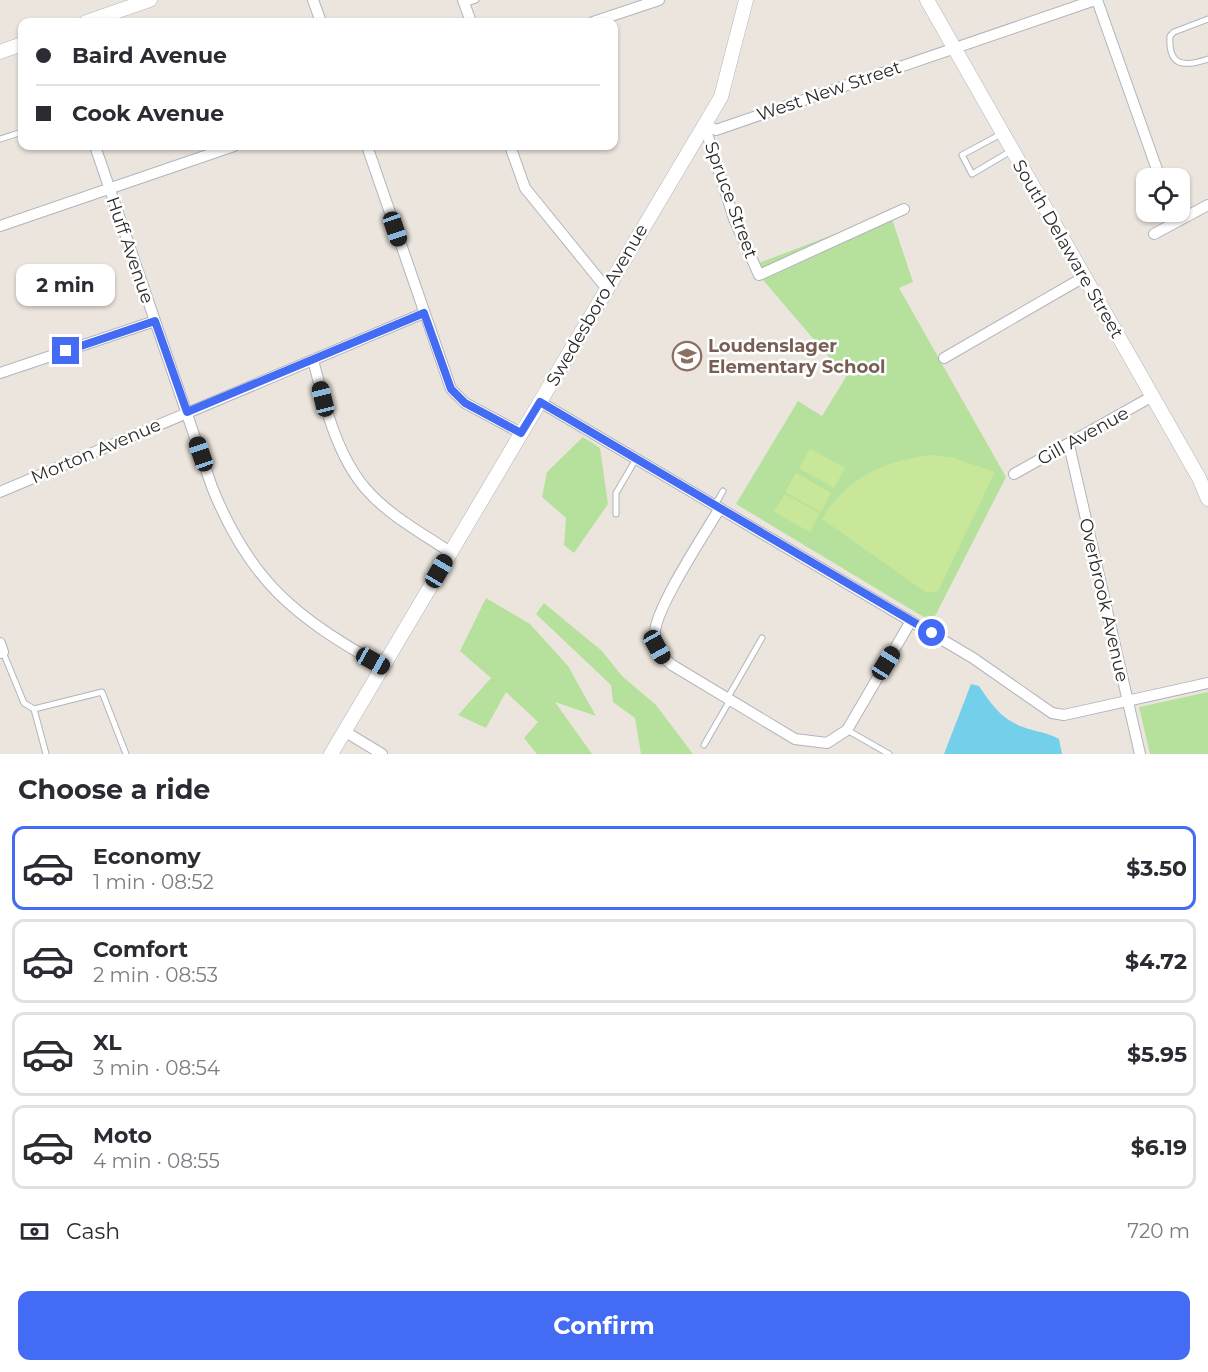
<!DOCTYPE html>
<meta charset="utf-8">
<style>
:root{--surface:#fff;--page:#f7f7f7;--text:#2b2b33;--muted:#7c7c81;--line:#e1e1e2;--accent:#436bf3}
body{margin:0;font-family:Montserrat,sans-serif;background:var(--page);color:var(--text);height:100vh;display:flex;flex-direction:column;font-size:22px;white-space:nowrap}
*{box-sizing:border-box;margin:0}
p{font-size:20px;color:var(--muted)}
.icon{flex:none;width:33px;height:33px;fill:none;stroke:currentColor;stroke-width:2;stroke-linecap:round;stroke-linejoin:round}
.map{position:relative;height:754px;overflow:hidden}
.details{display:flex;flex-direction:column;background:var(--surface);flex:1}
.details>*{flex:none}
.hud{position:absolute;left:18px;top:18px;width:600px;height:132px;border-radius:12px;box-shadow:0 2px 4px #0004;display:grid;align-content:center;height:132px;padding:0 18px;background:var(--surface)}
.buttons{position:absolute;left:1136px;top:168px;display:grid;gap:12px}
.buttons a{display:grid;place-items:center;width:54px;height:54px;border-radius:12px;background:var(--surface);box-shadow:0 2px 4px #0004;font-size:30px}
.end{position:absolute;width:27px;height:27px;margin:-14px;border:8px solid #436bf3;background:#fff;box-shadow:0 0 0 3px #fff}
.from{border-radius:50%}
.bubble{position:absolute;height:42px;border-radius:12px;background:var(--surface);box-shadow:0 2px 4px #0004;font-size:20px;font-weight:700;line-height:42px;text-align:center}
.car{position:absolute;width:18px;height:36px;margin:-18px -9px;border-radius:8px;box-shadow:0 0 4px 2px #0007;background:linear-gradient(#222 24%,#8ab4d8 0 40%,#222 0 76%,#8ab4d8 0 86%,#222 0)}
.hud b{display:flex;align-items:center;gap:21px;height:57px;font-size:22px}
.hud b+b{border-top:2px solid var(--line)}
.hud i{width:15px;height:15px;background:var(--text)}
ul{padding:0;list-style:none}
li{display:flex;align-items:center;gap:18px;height:84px;margin:0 12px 9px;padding:0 6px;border:3px solid var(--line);border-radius:12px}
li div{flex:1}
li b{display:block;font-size:22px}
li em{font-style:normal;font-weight:700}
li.current{border-color:var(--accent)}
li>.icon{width:54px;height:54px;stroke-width:1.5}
h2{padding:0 18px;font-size:27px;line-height:72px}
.pay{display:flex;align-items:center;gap:15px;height:66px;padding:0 18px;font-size:22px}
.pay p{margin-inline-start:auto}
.action{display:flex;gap:12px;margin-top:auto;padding:12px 18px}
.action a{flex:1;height:69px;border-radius:12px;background:var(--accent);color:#fff;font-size:24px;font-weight:700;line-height:69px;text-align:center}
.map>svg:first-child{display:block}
.green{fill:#b6e19c}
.pitch{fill:#c9e798}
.water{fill:#74cfea}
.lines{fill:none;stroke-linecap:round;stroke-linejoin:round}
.lane-casing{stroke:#b1b4be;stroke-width:7}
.street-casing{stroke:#b1b4be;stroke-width:12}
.secondary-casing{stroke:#b1b4be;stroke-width:15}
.lane{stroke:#fff;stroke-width:5}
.street{stroke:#fff;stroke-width:10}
.secondary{stroke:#fff;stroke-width:14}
.route{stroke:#436bf3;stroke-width:8}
.labels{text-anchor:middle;stroke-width:5;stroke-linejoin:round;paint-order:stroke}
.street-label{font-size:18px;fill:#2b2b2b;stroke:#fff}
.education-label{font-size:18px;font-weight:bold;fill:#785e54;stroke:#fff;text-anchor:start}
</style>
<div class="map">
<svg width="1208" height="754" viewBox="0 0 1208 754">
<rect width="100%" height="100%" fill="#ece5dd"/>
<path class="green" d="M890,213L913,282L899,288L1006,477L932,622L736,504L798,401L822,416L846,377L751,266Z
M583,437L600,448L608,504L574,553L564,545L566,518L542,497L547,472Z
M486,598L530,624L568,666L596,716L555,702L592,754H537L524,738L538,722L506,692L486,728L458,715L491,678L460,651Z
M544,603L602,651L622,676L656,705L693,754H641L635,718L613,702L611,685L536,614Z
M1208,692V754H1150L1139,707Z"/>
<path class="pitch" d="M810,449L845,468L834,488L799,468Z
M931,455L954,458L995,472L938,591L927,593L822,519C847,477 885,461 931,455Z
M796,473L831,493L821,512L785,492Z
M785,494L820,513L810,532L774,512Z"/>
<path class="water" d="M971,684L979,686C991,704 1002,720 1023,727C1036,732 1047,732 1059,739L1062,754H944Z"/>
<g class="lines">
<g class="lane-casing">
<path id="lane" d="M464,4L476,0
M1208,19L1174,32L1170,36C1168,67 1184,67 1208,59
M1001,134L962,155L972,174L1011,151
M0,139L22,132
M715,505L723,491
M616,514V493L636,459
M3,652L24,703L34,709L102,692L126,754
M727,699L762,638
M34,709L46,754
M847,730L889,754
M704,745L730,700"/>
</g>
<g class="street-casing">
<path id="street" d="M313,0L321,22
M463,0L471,22
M1097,0L1160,178
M593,22L659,0
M704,124L716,130L1095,0
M704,124L734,219L759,275L904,209
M95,146L212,487C250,582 296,618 384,667
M367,146L451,389L465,403L521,433
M510,146L525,188L607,289
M0,226L234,146
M1154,234L1208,205
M944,358L1084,277
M313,360C324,402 336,454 365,488C388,515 422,533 450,552
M0,373L155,321
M540,402L973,658L1052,713L1064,715L1208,683
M1069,445L1140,754
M1014,474L1151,397
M0,492L424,313
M720,508C705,533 655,609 655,633C655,646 662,657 672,665L795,739L827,743L847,730L911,621
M0,643L3,652L0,653
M344,731L382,754"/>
</g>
<g class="secondary-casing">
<path id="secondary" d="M927,0L1199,478L1208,499
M86,22L150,0
M0,52L22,44
M331,754L721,97L746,0"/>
</g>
<use href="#lane" class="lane"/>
<use href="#street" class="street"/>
<use href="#secondary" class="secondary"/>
</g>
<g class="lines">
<path class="route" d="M66,351L155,321L187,412L424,313L451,389L465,403L521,433L540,402L932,633"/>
</g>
<defs>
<g id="school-ring" transform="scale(1.5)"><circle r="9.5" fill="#fff" stroke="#8d6e63" stroke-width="1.5"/><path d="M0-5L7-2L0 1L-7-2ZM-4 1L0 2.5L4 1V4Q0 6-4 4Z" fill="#8d6e63"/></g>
</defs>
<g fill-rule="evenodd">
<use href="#school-ring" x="687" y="356"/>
</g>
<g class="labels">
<g class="street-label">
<text transform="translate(829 91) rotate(-19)" y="6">West New Street</text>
<text transform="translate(731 200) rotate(70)" y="6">Spruce Street</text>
<text transform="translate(1068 249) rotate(60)" y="6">South Delaware Street</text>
<text transform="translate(130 250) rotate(71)" y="6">Huff Avenue</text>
<text transform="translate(597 305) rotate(-60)" y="6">Swedesboro Avenue</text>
<text transform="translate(1083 436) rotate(-29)" y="6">Gill Avenue</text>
<text transform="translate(96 451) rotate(-23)" y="6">Morton Avenue</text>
<text transform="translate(1104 600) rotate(77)" y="6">Overbrook Avenue</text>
</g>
<g class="education-label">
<text x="708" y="352">Loudenslager<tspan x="708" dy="21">Elementary School</tspan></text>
</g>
</g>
</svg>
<div class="buttons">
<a><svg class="icon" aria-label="locate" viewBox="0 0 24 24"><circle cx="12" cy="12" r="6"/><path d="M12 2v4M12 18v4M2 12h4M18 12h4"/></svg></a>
</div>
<i class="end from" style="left:932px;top:633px"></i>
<i class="end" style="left:66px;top:351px"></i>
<div class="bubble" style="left:16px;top:264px;width:99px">2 min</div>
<i class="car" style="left:395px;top:229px;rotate:161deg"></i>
<i class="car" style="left:323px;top:399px;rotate:346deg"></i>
<i class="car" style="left:201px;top:454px;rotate:341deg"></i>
<i class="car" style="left:439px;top:571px;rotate:30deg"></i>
<i class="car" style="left:657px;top:647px;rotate:151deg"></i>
<i class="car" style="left:373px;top:661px;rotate:119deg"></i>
<i class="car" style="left:886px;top:663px;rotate:32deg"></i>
<div class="hud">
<b><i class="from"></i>Baird Avenue</b>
<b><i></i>Cook Avenue</b>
</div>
</div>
<section class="details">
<h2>Choose a ride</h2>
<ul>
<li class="current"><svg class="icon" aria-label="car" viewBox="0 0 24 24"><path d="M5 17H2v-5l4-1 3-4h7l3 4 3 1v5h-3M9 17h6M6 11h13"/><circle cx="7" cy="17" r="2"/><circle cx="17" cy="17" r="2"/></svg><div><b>Economy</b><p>1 min · 08:52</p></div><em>$3.50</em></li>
<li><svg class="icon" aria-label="car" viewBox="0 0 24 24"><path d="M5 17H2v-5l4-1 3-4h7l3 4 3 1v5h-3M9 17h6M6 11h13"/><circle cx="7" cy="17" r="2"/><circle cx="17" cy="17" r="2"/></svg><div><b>Comfort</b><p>2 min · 08:53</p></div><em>$4.72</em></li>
<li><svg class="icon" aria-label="car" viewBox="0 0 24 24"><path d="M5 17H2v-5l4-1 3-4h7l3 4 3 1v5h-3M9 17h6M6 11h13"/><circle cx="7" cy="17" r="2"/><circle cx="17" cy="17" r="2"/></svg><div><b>XL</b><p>3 min · 08:54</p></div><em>$5.95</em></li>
<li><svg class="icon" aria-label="car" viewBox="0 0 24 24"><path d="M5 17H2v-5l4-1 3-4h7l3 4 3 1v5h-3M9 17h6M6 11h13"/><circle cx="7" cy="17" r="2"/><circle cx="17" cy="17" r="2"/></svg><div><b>Moto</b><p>4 min · 08:55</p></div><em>$6.19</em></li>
</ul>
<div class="pay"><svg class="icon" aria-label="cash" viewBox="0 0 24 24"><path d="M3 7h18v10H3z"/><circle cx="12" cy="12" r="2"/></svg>Cash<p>720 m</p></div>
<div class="action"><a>Confirm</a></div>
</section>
